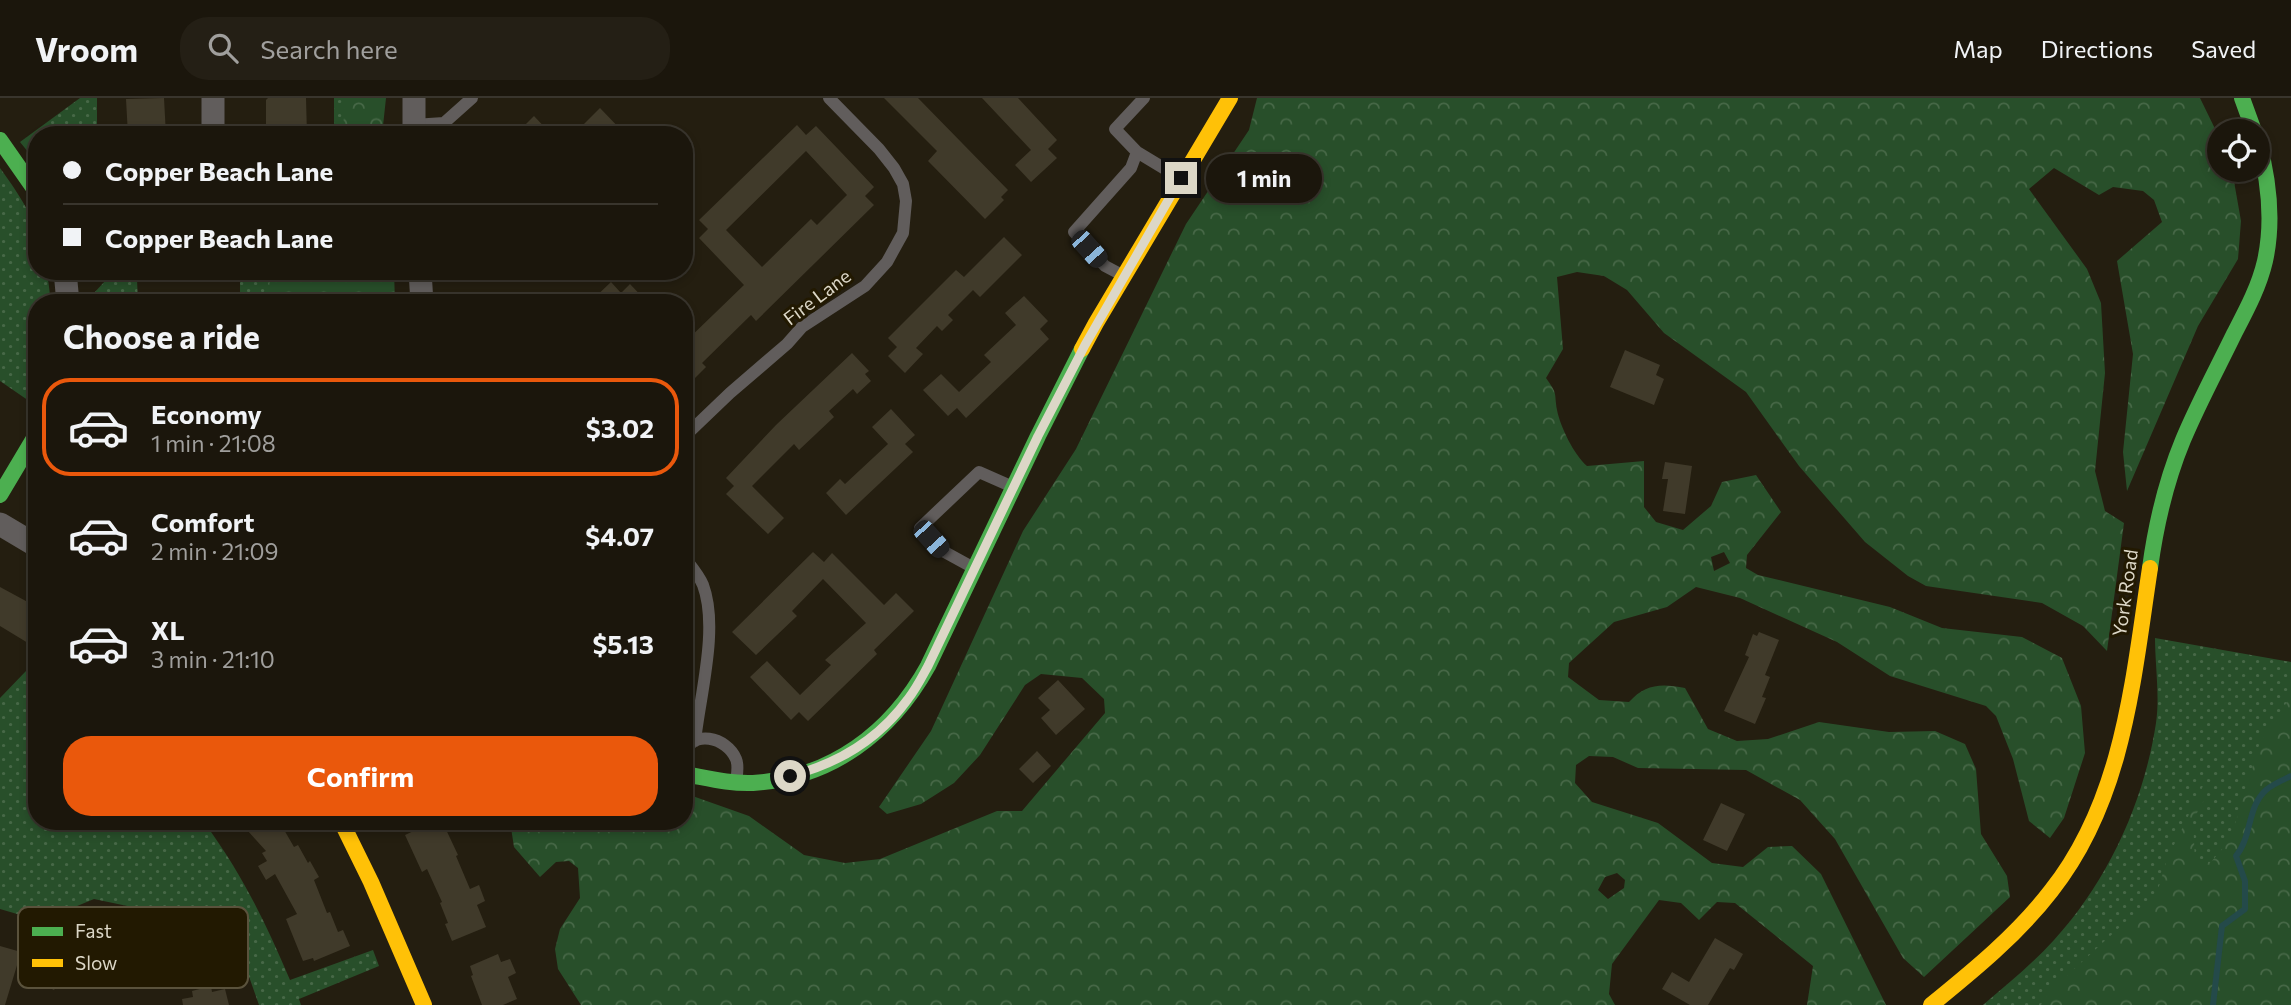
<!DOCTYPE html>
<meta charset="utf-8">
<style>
:root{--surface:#1b160c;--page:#241f15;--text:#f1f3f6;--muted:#a09f9d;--line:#39352d;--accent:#ea580c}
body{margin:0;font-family:Commissioner,sans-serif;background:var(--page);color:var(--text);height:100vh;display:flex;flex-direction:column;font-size:26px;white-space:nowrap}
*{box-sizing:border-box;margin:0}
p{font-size:23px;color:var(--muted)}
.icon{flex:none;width:38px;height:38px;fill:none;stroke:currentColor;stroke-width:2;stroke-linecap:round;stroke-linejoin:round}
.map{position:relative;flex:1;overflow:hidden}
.drawer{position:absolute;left:28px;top:196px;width:665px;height:536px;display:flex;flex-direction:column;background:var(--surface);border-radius:28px;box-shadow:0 4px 10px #0003,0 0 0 2px var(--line)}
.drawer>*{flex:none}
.guide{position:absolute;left:28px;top:28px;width:665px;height:154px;border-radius:28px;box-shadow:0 4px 10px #0003,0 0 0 2px var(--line);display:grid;align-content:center;height:154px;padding:0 35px;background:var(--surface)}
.fabs{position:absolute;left:2207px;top:21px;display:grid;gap:14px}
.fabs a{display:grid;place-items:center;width:63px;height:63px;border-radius:50%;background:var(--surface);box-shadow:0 4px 10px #0003,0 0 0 2px var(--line);font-size:35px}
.end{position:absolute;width:32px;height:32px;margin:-16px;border:9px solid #dcd7c7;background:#111;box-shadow:0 0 0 4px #111}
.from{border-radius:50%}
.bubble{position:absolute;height:49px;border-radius:24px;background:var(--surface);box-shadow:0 4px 10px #0003,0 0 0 2px var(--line);font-size:23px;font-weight:700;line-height:49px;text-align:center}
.car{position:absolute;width:21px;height:42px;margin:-21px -10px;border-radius:9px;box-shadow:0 0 5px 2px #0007;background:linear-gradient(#222 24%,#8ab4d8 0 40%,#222 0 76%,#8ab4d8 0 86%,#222 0)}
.guide b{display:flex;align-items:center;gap:24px;height:66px;font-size:26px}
.guide b+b{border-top:2px solid var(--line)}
.guide i{width:18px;height:18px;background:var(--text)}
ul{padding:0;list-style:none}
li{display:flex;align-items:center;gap:21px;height:98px;margin:0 14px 10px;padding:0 21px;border:4px solid transparent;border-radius:28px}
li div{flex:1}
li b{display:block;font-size:26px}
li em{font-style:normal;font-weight:700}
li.selected{border-color:var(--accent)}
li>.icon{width:63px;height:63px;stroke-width:1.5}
h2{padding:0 35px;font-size:32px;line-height:84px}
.button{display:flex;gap:14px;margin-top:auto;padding:14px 35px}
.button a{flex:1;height:80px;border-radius:28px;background:var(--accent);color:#fff;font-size:28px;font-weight:700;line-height:80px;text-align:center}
header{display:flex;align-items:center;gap:42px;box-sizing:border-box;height:98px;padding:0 35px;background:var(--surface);border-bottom:2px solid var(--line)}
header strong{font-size:33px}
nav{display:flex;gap:38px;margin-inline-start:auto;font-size:24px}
.search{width:490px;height:63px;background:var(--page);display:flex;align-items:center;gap:18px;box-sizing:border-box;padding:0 24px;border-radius:28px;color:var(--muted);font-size:26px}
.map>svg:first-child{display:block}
.grass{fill:url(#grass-dots)}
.forest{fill:url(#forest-crowns);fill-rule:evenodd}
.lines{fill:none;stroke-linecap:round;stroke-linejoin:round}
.stream{stroke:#244a4a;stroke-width:6}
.building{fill:#403a2a;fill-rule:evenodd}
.lane{stroke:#615d5c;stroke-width:12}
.street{stroke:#615d5c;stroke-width:23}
.fast{stroke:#4caf50;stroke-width:16}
.slow{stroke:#ffc107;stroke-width:16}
.route{stroke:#dcd7c7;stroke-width:9}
.labels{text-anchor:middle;stroke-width:6;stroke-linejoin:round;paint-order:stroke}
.street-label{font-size:19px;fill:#dcd7c7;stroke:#221901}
.key{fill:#221901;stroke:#5a523c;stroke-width:2}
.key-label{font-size:19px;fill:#dcd7c7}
</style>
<header>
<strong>Vroom</strong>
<div class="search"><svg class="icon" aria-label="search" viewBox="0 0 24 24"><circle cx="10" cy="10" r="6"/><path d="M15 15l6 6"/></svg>Search here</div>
<nav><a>Map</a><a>Directions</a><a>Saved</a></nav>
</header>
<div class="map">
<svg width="2291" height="907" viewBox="0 0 2291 907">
<defs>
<pattern id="grass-dots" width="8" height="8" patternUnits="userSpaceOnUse" patternTransform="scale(1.75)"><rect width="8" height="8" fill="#284f2a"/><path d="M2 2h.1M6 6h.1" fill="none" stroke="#476847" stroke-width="1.8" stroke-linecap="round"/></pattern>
<pattern id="forest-crowns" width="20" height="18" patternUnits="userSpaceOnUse" patternTransform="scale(1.75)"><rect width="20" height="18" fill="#284f2a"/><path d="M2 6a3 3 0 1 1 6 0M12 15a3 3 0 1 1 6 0" fill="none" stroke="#476847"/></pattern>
</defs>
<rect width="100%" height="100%" fill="#241e10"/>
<path class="grass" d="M80,0H97V37H37V65L20,44Z
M334,0H377V37H334Z
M0,70C13,88 34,117 37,139C38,150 37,162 37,173H47L51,205H37V294L33,295L32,305L0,283Z
M256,173H378V205H240V181L255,180Z
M137,181L138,205H95L94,195L106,182Z
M2155,540L2291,564V907H1983C2008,886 2032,866 2054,842C2108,783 2144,704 2156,625C2160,599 2155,566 2155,540Z
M26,573L37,580V723H203C241,774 265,823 290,882L373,852L379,868L299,901L301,907H259L232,830L94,801L41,823L0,811V600Z"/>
<path class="forest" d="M346,0H386L382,37H342Z
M1257,0H2200L2219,39V72H2232L2241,123L2238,161L2198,228L2127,393L2123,354L2133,256L2117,163L2162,124L2154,102L2143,93L2113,89L2099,97L2054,70L2029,91L2087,171L2101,205L2105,275L2095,373L2105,413L2124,425L2107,553L2083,528L2042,505L1926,488L1908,478L1865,444L1799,368L1746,294L1664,235L1627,192L1604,178L1577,174L1557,179L1563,251L1546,280C1558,297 1554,293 1557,312C1560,328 1574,357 1587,368L1644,363V409L1656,424L1683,432L1711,408L1722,384L1756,377L1781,414L1747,457L1746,470L1758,477L1890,509L1942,530L2022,539L2062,560L2081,608L2085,655L2064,720L2050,740L2029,723L2013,661L1996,618L1986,608L1890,578L1837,544L1740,500L1696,489L1667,509L1614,524L1569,565L1568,579L1599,602L1629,604C1645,586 1661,585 1685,590L1708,631L1737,643L1768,641L1819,624L1889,634L1935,633L1965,646L1976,671L1981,736L2007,778L2010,799L1924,879L1903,860L1835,741L1800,702L1746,672L1638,670L1613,659L1589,658L1576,667L1575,685L1592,704L1658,725L1712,765L1743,769L1768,749L1792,748L1821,776L1886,907H1807L1813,868L1735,805L1717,804L1699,822L1681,805L1659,802L1612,866L1609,896L1615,907H581L558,871L555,851L560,831L580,800L578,770L569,763L556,764L540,779L514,749L510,723H684V695L749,718L804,757L845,765L880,761L997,713H1022L1105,615L1104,601L1082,580L1041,576L1025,587L980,657L954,685L921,706L887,716L879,709L931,633L1023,433L1076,351L1186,126L1249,32ZM1724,454L1730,465L1714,473L1711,459ZM1617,775L1625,782L1624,790L1608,801L1598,792L1605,779Z
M271,173H394L395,205H267Z
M2291,598V907H2041L2048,895L2157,795L2167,761L2205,684L2206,699L2193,722L2195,763L2211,764L2230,742L2260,644Z"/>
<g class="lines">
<path class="stream" d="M2213,907L2222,828L2245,811V783L2236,758C2252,739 2247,709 2266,692C2273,686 2283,682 2291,678"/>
</g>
<path class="building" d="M164,0L166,37H128L126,1Z
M268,0H306L307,37H266V2Z
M884,0H918L1008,92L1001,99L1004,102L985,121L928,63L937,53Z
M982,0H1018L1057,42L1048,51L1057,60L1031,84L1015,67L1031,52Z
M600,10L626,37H573Z
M534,18L552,37H515Z
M797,27L806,37L816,28L839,52L874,89L865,98L874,107L756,223L751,217L702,265L706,269L684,291V245L744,187L699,140L708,131L699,122ZM806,53L847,97L817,127L811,121L762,169L726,132Z
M1004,139L1022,157L980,199L973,192L948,217L953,222L942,233L937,228L916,250L923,256L905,275L888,258L897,249L888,240L956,172L964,179Z
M611,184L621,195L630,186L648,205H589Z
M1024,198L1048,223L1040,231L1049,241L966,320L957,310L948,318L923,292L941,276L959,294L991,264L984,257L1016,227L1005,215Z
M1625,252L1660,267L1656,277L1664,281L1654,307L1610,289Z
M852,255L869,273L865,276L871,283L857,296L853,291L829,313L834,319L799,352L794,346L752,388L784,420L768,436L726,396L734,388L726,380L776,327Z
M891,311L915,337L905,346L913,354L846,417L826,395L840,381L845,386L888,346L872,329Z
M1665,364L1692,368L1685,416L1663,413L1668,381H1662Z
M813,454L824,464L832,455L884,507L896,495L914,513L874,552L877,556L808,623L799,614L791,622L750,579L767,563L800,597L831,567L825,562L866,525L823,481L792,513L797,518L756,557L732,534Z
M0,489L37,509V531L28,545L0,528Z
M1759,534L1779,542L1765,577L1770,579L1762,599L1766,600L1755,626L1724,613L1749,559L1745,557L1753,536L1757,538Z
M1058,582L1085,611L1056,637L1041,620L1050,612L1038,600Z
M1037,653L1051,668L1033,685L1019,671Z
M1721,705L1745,716L1727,753L1703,742Z
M239,723H279L294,749L298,747L308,765L310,763L319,779L314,782L327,815L330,814L338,834L343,832L350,848L314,863L313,860L303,863L286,821L297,816L275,776L266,782L258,768L267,763L262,755L266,753Z
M435,723H442L458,757L456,758L470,791L479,787L485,803L477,807L486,829L452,843L445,826L448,825L440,805L442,804L427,771L422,774L405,737Z
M160,808L172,813L160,841L182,852L167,885L149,877L151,874L122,861L136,832L146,837Z
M1715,840L1743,856L1734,872L1730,870L1708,907H1690L1662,891L1672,874L1689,884Z
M87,844L102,875L84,884L83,880L65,889L64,887L53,892L36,857L60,846L65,854Z
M0,848L21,854L5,907H0Z
M498,856L501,864L510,861L516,875L508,879L517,901L503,907H482L471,878L473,877L470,868Z
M211,888L212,894L225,891L229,907H183L182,901L193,899L192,893Z"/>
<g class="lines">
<path class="lane" d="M414,27L444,25L472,0
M1137,54L1115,31L1144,0
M1122,177L1105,168L1074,134L1131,70L1137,54L1180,80
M684,339L730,295L787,246L802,229L865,188L887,164L903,135L906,103L903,86L894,70L879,51L829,0
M684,459C691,468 699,477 703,487C719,530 700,597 695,643
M972,469L941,452L920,430L979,374L1013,389
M684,658C691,630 727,639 736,661C739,668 737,676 736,684"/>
<path class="street" d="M213,0V37
M414,0V37
M65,173L68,205
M420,173L422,205
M0,426L37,448"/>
<path class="fast" d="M2242,0L2254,33
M0,42L37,95
M0,397L37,335
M2150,470C2156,426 2166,383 2183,342C2198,306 2217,271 2234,236C2246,213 2259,189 2265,163C2274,122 2269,82 2258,42
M684,676C707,680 729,686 753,685C831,680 891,635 928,568L1038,338L1082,251"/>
<path class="slow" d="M1082,251L1096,225L1230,0
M341,723L371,784L424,907
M1931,907C1974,872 2017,837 2051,793C2124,701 2133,581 2150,470"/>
</g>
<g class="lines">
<path class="route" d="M790,678C837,666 879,641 908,601C916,591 922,579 928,568L1038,338L1085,247L1181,80"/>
</g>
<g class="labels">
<g class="street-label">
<text transform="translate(817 199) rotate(-37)" y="7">Fire Lane</text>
<text transform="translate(2125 495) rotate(-82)" y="7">York Road</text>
</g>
</g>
<rect x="18" y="809" width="230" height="81" rx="10" class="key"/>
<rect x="32" y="829" width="31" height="9" fill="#4caf50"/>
<rect x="32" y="861" width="31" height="8" fill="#ffc107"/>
<g class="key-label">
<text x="75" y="840">Fast</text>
<text x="75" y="872">Slow</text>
</g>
</svg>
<div class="fabs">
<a><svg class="icon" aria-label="locate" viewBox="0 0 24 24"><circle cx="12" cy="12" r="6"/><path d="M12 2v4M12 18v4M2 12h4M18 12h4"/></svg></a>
</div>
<i class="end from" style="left:790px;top:678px"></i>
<i class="end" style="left:1181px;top:80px"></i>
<div class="bubble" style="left:1206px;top:56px;width:116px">1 min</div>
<i class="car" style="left:1089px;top:151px;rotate:138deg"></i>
<i class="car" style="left:931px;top:441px;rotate:138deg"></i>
<div class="guide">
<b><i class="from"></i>Copper Beach Lane</b>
<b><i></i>Copper Beach Lane</b>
</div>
<section class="drawer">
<h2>Choose a ride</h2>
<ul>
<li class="selected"><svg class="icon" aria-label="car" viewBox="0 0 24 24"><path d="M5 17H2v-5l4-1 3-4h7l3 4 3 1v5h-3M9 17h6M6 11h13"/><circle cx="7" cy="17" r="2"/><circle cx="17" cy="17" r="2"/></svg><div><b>Economy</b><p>1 min · 21:08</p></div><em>$3.02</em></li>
<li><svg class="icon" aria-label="car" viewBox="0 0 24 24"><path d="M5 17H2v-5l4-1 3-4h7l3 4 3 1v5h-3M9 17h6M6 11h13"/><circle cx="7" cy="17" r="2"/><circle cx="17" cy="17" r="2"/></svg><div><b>Comfort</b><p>2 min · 21:09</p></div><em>$4.07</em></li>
<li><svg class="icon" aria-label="car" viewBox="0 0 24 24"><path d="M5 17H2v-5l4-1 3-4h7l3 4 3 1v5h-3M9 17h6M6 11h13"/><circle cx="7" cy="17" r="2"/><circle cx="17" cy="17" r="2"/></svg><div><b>XL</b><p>3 min · 21:10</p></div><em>$5.13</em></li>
</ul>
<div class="button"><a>Confirm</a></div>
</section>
</div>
